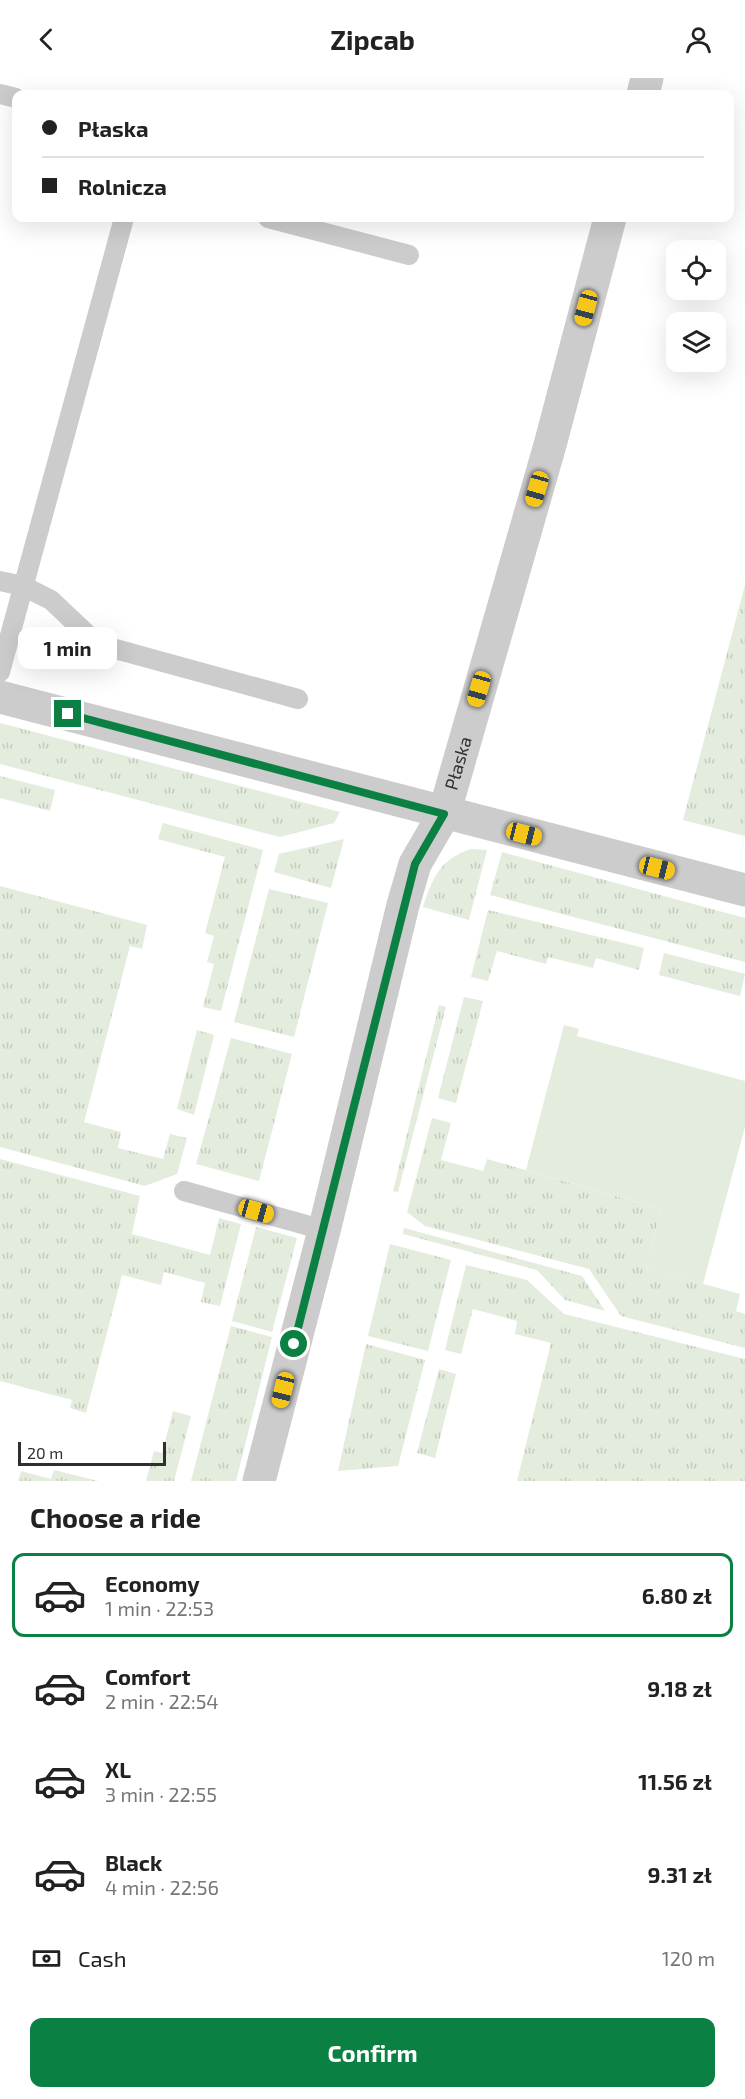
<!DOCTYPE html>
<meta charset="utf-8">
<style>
:root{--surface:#fff;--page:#f6f6f6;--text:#222;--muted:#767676;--line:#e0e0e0;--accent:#0b8043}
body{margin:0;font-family:"Exo 2",sans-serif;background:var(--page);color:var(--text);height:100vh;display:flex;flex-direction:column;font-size:22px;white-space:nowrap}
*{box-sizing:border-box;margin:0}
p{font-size:20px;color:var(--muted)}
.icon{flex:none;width:33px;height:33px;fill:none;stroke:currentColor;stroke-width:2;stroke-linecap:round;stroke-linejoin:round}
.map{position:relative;height:1403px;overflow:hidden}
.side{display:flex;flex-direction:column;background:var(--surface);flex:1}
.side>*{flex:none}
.top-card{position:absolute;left:12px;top:12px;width:722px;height:132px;border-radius:12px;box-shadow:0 6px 24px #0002;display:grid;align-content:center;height:132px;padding:0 30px;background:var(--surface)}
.buttons{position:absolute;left:666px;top:162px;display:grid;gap:12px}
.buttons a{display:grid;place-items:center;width:60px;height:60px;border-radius:12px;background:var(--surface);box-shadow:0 6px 24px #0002;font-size:30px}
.scale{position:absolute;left:18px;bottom:15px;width:148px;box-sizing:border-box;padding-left:6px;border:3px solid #2f2f2f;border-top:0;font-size:16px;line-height:21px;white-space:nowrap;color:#2f2f2f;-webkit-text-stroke:4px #fff;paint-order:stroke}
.end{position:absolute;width:27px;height:27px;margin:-14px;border:8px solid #0b8043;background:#fff;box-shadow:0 0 0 3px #fff}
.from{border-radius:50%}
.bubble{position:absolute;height:42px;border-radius:12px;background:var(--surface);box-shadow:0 6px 24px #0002;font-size:20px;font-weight:700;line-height:42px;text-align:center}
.car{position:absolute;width:18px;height:36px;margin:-18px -9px;border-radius:8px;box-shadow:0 0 4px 2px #0007;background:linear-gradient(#f5c518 24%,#345 0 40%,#f5c518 0 76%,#345 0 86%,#f5c518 0)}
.top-card b{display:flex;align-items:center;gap:21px;height:57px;font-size:22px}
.top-card b+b{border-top:2px solid var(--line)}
.top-card i{width:15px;height:15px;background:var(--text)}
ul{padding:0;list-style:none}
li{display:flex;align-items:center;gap:18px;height:84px;margin:0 12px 9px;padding:0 18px;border:3px solid transparent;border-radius:12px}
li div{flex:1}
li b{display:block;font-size:22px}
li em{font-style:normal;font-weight:700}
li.on{border-color:var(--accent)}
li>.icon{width:54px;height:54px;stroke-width:1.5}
h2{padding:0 30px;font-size:27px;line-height:72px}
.pay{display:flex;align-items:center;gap:15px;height:66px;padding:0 30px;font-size:22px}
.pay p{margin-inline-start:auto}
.action{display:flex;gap:12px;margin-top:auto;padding:12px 30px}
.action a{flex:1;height:69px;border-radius:12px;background:var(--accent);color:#fff;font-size:24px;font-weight:700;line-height:69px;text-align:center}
header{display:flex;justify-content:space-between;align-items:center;height:78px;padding:0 30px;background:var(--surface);font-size:27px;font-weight:700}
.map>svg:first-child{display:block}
.grass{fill:url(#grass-tufts)}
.garden{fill:#e4ecdd}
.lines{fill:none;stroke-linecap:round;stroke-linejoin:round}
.lane{stroke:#ccc;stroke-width:20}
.street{stroke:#ccc;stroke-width:33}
.route{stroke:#0b8043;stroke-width:8}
.labels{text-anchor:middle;stroke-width:6;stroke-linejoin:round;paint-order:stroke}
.street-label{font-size:18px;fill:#2f2f2f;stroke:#fff}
</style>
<header><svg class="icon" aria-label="back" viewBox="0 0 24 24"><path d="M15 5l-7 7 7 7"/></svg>Zipcab<svg class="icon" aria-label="person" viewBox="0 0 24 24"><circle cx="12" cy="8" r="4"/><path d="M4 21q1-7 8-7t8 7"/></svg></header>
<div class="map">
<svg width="745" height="1403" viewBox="0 0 745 1403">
<defs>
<pattern id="grass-tufts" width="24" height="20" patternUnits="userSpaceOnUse" patternTransform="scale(1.5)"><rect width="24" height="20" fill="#e4ecdd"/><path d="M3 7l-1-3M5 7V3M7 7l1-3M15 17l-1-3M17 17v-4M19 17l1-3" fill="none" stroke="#c4cbbe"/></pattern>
</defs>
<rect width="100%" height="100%" fill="#fff"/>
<path class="grass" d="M745,507V758L683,742Z
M0,645L340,734L334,745L280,759L0,686Z
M0,698L55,712L50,733L0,720Z
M163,745L263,772L221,933L203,929L214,886L207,884L214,858L205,855L225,779L158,761Z
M344,761L331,810L274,794L279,776Z
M471,771L487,772L469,842L423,829C432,801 440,781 471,771Z
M502,774L745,840V884L490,817Z
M0,808L147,847L142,871L130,868L84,1044L121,1054L118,1070L163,1081L170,1056L187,1060L177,1096L145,1108L0,1069Z
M269,811L328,825L294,959L234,944Z
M488,832L644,870L639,892L596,880L593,890L548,879L546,886L497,873L488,903L471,899Z
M664,875L745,896L740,918L659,897Z
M464,919L483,923L456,1025L438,1020Z
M439,927L446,929L398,1114L393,1113Z
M197,952L214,957L194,1037L177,1031Z
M231,960L292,976L259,1103L196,1086Z
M432,1040L451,1045L441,1082L483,1093L487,1081L661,1131L646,1190L740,1216L736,1233L745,1236V1270L621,1238L589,1191L425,1148L407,1134Z
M0,1081L140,1118L132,1156L210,1177L219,1140L241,1146L220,1228L201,1224L205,1205L164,1194L161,1207L122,1197L86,1335L70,1330L72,1322L0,1303Z
M256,1149L297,1160L272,1254L232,1243Z
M404,1150L582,1198L605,1233L565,1222L537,1192L403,1156Z
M390,1166L451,1182L428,1273L368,1258Z
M466,1187L527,1202L564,1236L745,1281V1403H517L551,1265L515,1256L517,1243L473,1231L461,1276L445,1272Z
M231,1248L272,1259L236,1403H191Z
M366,1266L425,1282L398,1388L338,1393Z
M439,1291L456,1296L435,1380L417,1375Z
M173,1333L191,1338L174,1403H146L154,1373L162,1375Z
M54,1392L98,1403H18L21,1393L51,1401Z"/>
<path class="garden" d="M564,947L579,951L577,958L745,1003V1049L703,1206L646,1190L661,1131L526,1092Z"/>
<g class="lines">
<path class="lane" d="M0,16L16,20
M268,140L409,177
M0,503L23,508L51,522L89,558L108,569L298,621
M0,594L124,140
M184,1113L324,1152"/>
<g class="street">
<path d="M643,16L647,0"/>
<path d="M0,619L745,812"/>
<path id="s1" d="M259,1403L326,1145L403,827L415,786L444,736L550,367L610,140"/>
</g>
</g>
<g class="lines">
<path class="route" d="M68,636L444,736L415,786L294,1266"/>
</g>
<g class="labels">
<g class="street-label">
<text dy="6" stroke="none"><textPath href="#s1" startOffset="747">Płaska</textPath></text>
</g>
</g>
</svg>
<div class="buttons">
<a><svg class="icon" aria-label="locate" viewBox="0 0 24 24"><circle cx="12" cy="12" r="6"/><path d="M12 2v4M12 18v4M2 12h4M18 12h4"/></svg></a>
<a><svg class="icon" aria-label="layers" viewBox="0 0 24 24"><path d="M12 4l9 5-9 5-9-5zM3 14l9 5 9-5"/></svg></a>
</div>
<div class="scale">20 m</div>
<i class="end from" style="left:294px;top:1266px"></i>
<i class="end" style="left:68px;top:636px"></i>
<div class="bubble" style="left:18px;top:549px;width:99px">1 min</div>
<i class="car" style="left:586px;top:230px;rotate:195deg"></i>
<i class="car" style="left:537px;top:411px;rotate:196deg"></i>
<i class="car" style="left:479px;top:611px;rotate:196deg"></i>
<i class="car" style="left:524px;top:756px;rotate:104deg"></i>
<i class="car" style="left:657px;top:790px;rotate:104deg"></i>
<i class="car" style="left:256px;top:1133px;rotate:106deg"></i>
<i class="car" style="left:283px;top:1312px;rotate:194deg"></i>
<div class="top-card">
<b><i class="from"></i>Płaska</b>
<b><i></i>Rolnicza</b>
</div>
</div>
<section class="side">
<h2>Choose a ride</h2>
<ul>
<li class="on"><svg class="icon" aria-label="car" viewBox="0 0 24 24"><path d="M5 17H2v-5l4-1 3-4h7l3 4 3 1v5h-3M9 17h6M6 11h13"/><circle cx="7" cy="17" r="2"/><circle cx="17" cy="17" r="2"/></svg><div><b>Economy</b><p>1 min · 22:53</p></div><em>6.80 zł</em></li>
<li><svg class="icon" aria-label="car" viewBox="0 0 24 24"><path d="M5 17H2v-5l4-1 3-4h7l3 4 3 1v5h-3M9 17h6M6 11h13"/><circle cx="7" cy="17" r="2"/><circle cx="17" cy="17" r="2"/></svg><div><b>Comfort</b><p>2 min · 22:54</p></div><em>9.18 zł</em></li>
<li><svg class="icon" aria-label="car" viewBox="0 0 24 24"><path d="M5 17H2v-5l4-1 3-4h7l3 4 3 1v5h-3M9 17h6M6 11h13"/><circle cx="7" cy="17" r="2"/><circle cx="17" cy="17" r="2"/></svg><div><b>XL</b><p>3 min · 22:55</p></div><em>11.56 zł</em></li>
<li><svg class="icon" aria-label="car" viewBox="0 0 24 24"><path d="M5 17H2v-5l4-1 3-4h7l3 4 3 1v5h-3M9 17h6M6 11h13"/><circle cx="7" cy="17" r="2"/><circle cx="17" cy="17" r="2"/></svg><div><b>Black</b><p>4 min · 22:56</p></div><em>9.31 zł</em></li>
</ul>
<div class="pay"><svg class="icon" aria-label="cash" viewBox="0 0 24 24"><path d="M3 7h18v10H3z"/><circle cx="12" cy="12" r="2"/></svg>Cash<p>120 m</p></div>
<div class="action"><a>Confirm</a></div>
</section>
